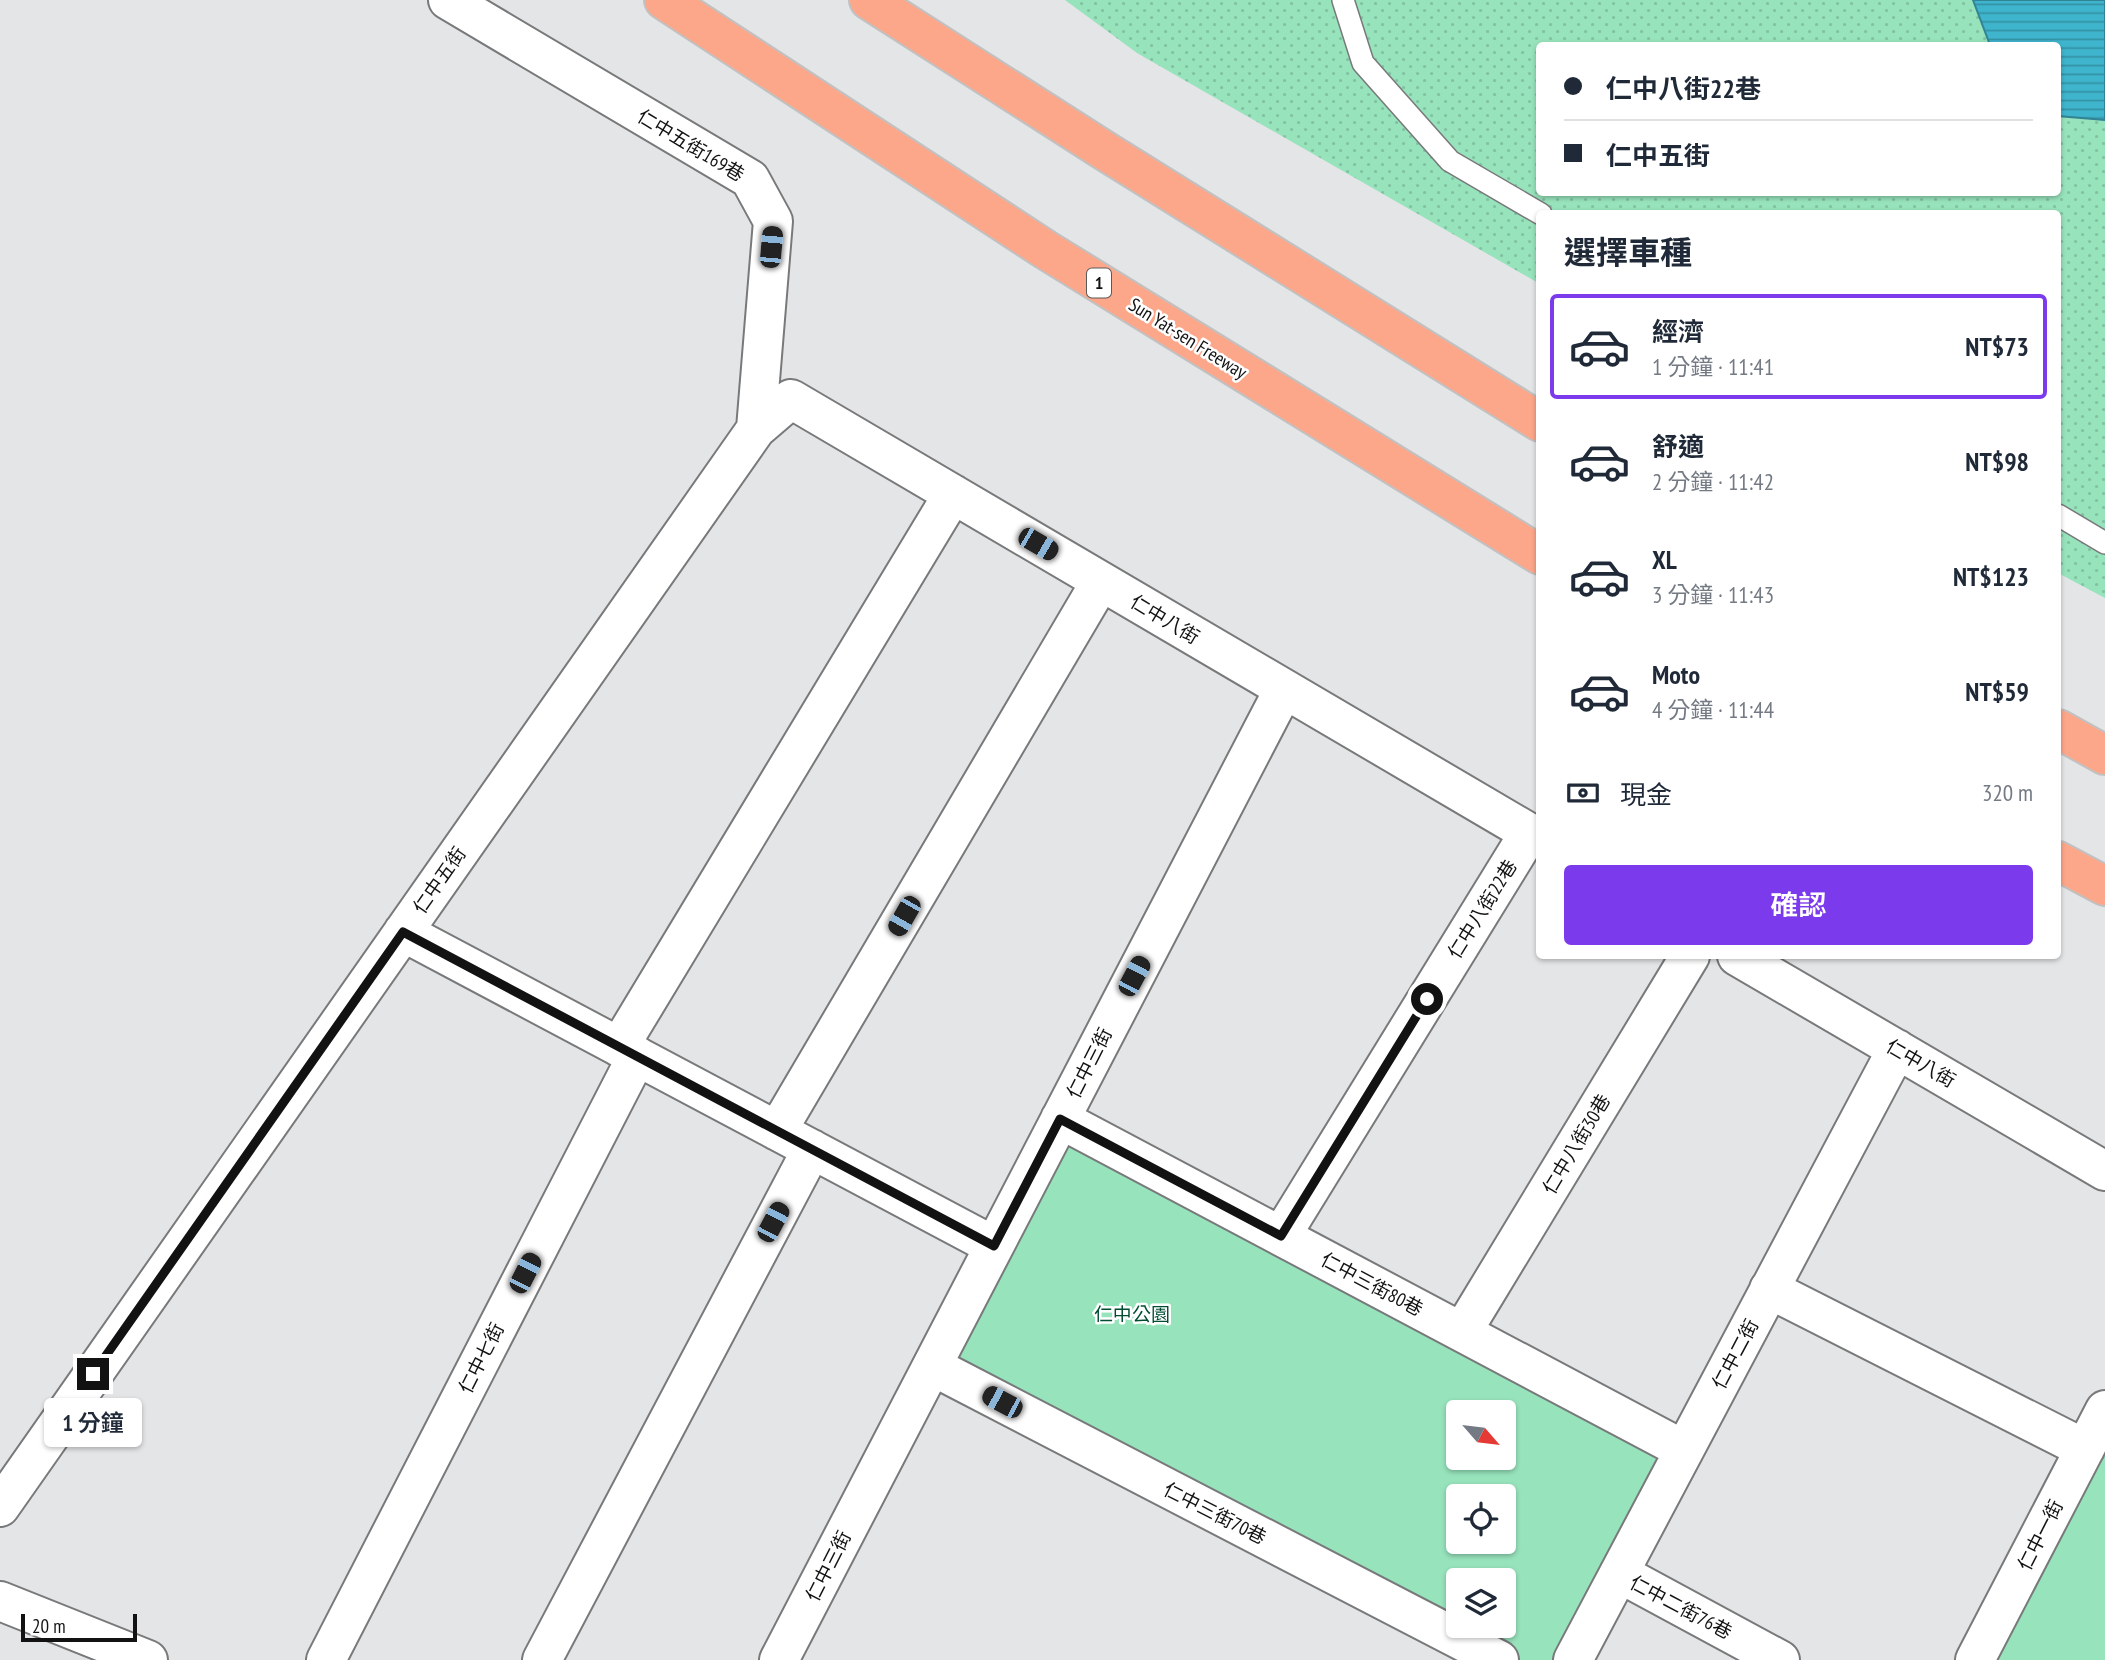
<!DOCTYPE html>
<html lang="zh-TW">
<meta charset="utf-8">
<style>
:root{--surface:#fff;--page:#f2f2f3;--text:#1f2937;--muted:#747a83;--line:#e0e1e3;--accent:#7c3aed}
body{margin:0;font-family:"PT Sans Narrow","Noto Sans TC",sans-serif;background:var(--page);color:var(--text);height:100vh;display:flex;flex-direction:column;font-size:26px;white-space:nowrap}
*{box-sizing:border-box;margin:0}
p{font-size:23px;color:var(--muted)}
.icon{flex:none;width:38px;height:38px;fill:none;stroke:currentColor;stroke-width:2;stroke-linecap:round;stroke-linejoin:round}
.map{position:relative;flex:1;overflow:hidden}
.side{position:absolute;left:1536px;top:210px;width:525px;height:749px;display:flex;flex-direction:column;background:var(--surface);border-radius:7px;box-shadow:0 2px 5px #0004}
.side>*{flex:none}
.banner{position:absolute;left:1536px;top:42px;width:525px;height:154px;border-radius:7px;box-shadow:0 2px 5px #0004;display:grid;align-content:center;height:154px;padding:0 28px;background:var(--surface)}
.needle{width:46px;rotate:118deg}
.controls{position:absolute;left:1446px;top:1400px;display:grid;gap:14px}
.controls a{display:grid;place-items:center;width:70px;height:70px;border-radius:7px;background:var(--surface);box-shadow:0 2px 5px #0004;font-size:35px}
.scale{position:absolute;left:21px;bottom:18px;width:116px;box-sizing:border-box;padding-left:7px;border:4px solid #121213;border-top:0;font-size:19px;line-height:24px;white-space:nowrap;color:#121213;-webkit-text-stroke:5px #fff;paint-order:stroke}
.end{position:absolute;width:32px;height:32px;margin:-16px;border:9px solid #121213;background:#fff;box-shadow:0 0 0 4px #fff}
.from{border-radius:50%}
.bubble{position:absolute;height:49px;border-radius:7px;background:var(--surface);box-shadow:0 2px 5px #0004;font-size:23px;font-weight:600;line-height:49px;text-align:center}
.car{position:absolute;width:21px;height:42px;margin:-21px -10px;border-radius:9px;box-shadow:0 0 5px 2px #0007;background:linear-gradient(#222 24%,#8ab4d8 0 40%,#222 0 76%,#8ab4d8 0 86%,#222 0)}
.banner b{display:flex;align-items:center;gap:24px;height:66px;font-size:26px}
.banner b+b{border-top:2px solid var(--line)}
.banner i{width:18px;height:18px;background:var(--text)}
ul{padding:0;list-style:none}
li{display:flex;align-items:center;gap:21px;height:105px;margin:0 14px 10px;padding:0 14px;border:4px solid transparent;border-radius:7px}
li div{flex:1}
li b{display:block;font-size:26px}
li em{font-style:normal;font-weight:600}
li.current{border-color:var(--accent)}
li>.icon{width:63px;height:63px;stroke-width:1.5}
h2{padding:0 28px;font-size:32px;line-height:84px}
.pay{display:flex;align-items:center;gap:18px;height:77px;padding:0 28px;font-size:26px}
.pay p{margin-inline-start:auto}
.action{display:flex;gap:14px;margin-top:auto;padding:14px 28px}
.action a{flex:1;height:80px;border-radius:7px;background:var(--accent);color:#fff;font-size:28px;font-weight:600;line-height:80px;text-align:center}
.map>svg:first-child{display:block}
.grass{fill:url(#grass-dots);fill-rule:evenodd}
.green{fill:#97e3bc;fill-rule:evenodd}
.water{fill:url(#water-rules);stroke:#328495;stroke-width:2}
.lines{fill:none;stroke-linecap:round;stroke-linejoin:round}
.lane-casing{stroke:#78797a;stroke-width:24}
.street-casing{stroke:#78797a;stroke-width:42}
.highway-casing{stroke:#c1c1c2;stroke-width:42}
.lane{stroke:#fff;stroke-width:21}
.street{stroke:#fff;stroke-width:38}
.highway{stroke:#fda78a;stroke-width:38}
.route{stroke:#121213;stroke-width:9}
.labels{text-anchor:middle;stroke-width:5;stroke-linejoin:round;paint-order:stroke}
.shield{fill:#fff;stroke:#59595a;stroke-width:2}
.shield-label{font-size:18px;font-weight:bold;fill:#121213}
.street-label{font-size:19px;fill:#121213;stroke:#fff}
.park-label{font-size:19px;fill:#004d31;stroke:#fff}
</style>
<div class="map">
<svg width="2105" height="1660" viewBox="0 0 2105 1660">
<defs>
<pattern id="grass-dots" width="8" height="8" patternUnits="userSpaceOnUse" patternTransform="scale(1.75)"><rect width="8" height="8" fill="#97e3bc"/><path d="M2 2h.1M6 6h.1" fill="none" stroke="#81c2a1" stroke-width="1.8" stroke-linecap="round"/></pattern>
<pattern id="water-rules" width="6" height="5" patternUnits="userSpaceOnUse" patternTransform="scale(1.75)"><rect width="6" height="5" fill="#3fb5cd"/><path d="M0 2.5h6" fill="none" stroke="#3392a5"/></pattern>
</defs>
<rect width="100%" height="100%" fill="#e4e5e7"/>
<path class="grass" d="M1065,0H2105V598L2058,573V214H1540V284L1137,53ZM1540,46H2058V192H1540Z"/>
<path class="green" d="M1060,1119L1684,1450L1573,1660H1499L932,1366ZM1458,1412H1503V1458H1458ZM1458,1496H1503V1542H1458ZM1458,1580H1503V1626H1458Z
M2105,1417V1660H1978Z"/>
<path class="water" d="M1973,0H2105V120L2058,116V46L1990,45Z"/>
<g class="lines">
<g class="lane-casing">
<path id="lane" d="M1343,0L1363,63L1450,161L1541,214
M2058,515L2105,543"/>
</g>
<g class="street-casing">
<path id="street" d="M448,0L750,179L773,221L756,429
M403,932L994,1246
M1737,956L2105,1171
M619,1047L953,494
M1060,1119L1684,1450
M777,1131L1101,581
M1281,1236L1529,833
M1769,1289L2085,1449
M1462,1332L1690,956
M932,1366L1499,1660
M0,1507L756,429L791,399L1540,839
M1619,1573L1780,1660
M0,1601L148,1660
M326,1660L637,1056
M542,1660L812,1149
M779,1660L1284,689
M1573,1660L1897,1049
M1975,1660L2105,1410"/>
</g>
<g class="highway-casing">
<path id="highway" d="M664,0L1046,250L1540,555
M869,0L1105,151L1540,422
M2058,729L2105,755
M2058,861L2105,886"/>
</g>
<use href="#lane" class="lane"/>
<use href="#street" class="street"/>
<use href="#highway" class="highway"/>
</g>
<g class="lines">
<path class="route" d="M93,1374L403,932L994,1246L1060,1119L1281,1236L1427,999"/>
</g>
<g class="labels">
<rect class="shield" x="1087" y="268.5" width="24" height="29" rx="5"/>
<g class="shield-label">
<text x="1099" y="289">1</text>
</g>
<g class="street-label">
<text transform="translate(691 145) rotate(31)" y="7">仁中五街169巷</text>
<text transform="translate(1188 338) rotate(32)" y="7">Sun Yat-sen Freeway</text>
<text transform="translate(1165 619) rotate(31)" y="7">仁中八街</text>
<text transform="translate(439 880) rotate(-55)" y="7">仁中五街</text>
<text transform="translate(1482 909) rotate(-58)" y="7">仁中八街22巷</text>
<text transform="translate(1089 1063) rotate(-63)" y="7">仁中三街</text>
<text transform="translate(1921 1063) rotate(30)" y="7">仁中八街</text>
<text transform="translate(1576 1144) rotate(-59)" y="7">仁中八街30巷</text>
<text transform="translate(1372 1284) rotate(28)" y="7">仁中三街80巷</text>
<text transform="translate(1735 1354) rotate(-62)" y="7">仁中二街</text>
<text transform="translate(481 1358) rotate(-63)" y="7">仁中七街</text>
<text transform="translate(1215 1513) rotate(27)" y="7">仁中三街70巷</text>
<text transform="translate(2040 1535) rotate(-63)" y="7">仁中一街</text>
<text transform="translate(828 1566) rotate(-63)" y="7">仁中三街</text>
<text transform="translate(1681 1607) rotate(28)" y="7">仁中二街76巷</text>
</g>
<g class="park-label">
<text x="1132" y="1321">仁中公園</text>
</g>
</g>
</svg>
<div class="controls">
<a><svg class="needle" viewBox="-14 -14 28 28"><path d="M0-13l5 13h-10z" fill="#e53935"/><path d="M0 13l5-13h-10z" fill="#747a83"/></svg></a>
<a><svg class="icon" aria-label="locate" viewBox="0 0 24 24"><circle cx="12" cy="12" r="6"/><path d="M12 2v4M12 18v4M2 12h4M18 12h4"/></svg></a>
<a><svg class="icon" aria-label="layers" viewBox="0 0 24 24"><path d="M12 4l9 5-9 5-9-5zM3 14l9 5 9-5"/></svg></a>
</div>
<div class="scale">20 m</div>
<i class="end from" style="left:1427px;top:999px"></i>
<i class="end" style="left:93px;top:1374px"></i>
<div class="bubble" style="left:44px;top:1398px;width:98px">1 分鐘</div>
<i class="car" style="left:771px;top:247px;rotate:5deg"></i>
<i class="car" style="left:1038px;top:544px;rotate:120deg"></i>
<i class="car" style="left:904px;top:916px;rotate:210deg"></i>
<i class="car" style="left:1134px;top:976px;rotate:28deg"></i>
<i class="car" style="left:773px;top:1222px;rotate:28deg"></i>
<i class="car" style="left:525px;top:1273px;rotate:27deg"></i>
<i class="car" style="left:1002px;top:1402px;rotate:298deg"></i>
<div class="banner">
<b><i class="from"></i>仁中八街22巷</b>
<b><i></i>仁中五街</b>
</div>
<section class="side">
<h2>選擇車種</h2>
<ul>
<li class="current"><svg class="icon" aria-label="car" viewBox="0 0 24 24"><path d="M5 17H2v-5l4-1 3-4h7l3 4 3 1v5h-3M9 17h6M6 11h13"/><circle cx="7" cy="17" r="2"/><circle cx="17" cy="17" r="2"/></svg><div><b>經濟</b><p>1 分鐘 · 11:41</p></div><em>NT$73</em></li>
<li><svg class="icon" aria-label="car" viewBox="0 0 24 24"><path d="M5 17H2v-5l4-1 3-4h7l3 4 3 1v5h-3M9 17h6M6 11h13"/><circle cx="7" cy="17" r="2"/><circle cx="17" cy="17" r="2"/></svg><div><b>舒適</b><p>2 分鐘 · 11:42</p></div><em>NT$98</em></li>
<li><svg class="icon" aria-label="car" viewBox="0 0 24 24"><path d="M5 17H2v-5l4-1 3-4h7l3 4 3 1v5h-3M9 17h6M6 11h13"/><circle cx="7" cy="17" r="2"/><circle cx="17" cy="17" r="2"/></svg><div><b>XL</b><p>3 分鐘 · 11:43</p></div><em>NT$123</em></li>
<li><svg class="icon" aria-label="car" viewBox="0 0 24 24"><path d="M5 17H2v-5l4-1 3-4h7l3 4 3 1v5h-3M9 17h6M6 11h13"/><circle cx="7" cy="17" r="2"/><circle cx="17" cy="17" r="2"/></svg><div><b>Moto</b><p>4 分鐘 · 11:44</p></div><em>NT$59</em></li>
</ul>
<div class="pay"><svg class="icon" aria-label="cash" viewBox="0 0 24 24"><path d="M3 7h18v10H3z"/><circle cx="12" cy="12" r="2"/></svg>現金<p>320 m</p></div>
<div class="action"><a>確認</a></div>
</section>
</div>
